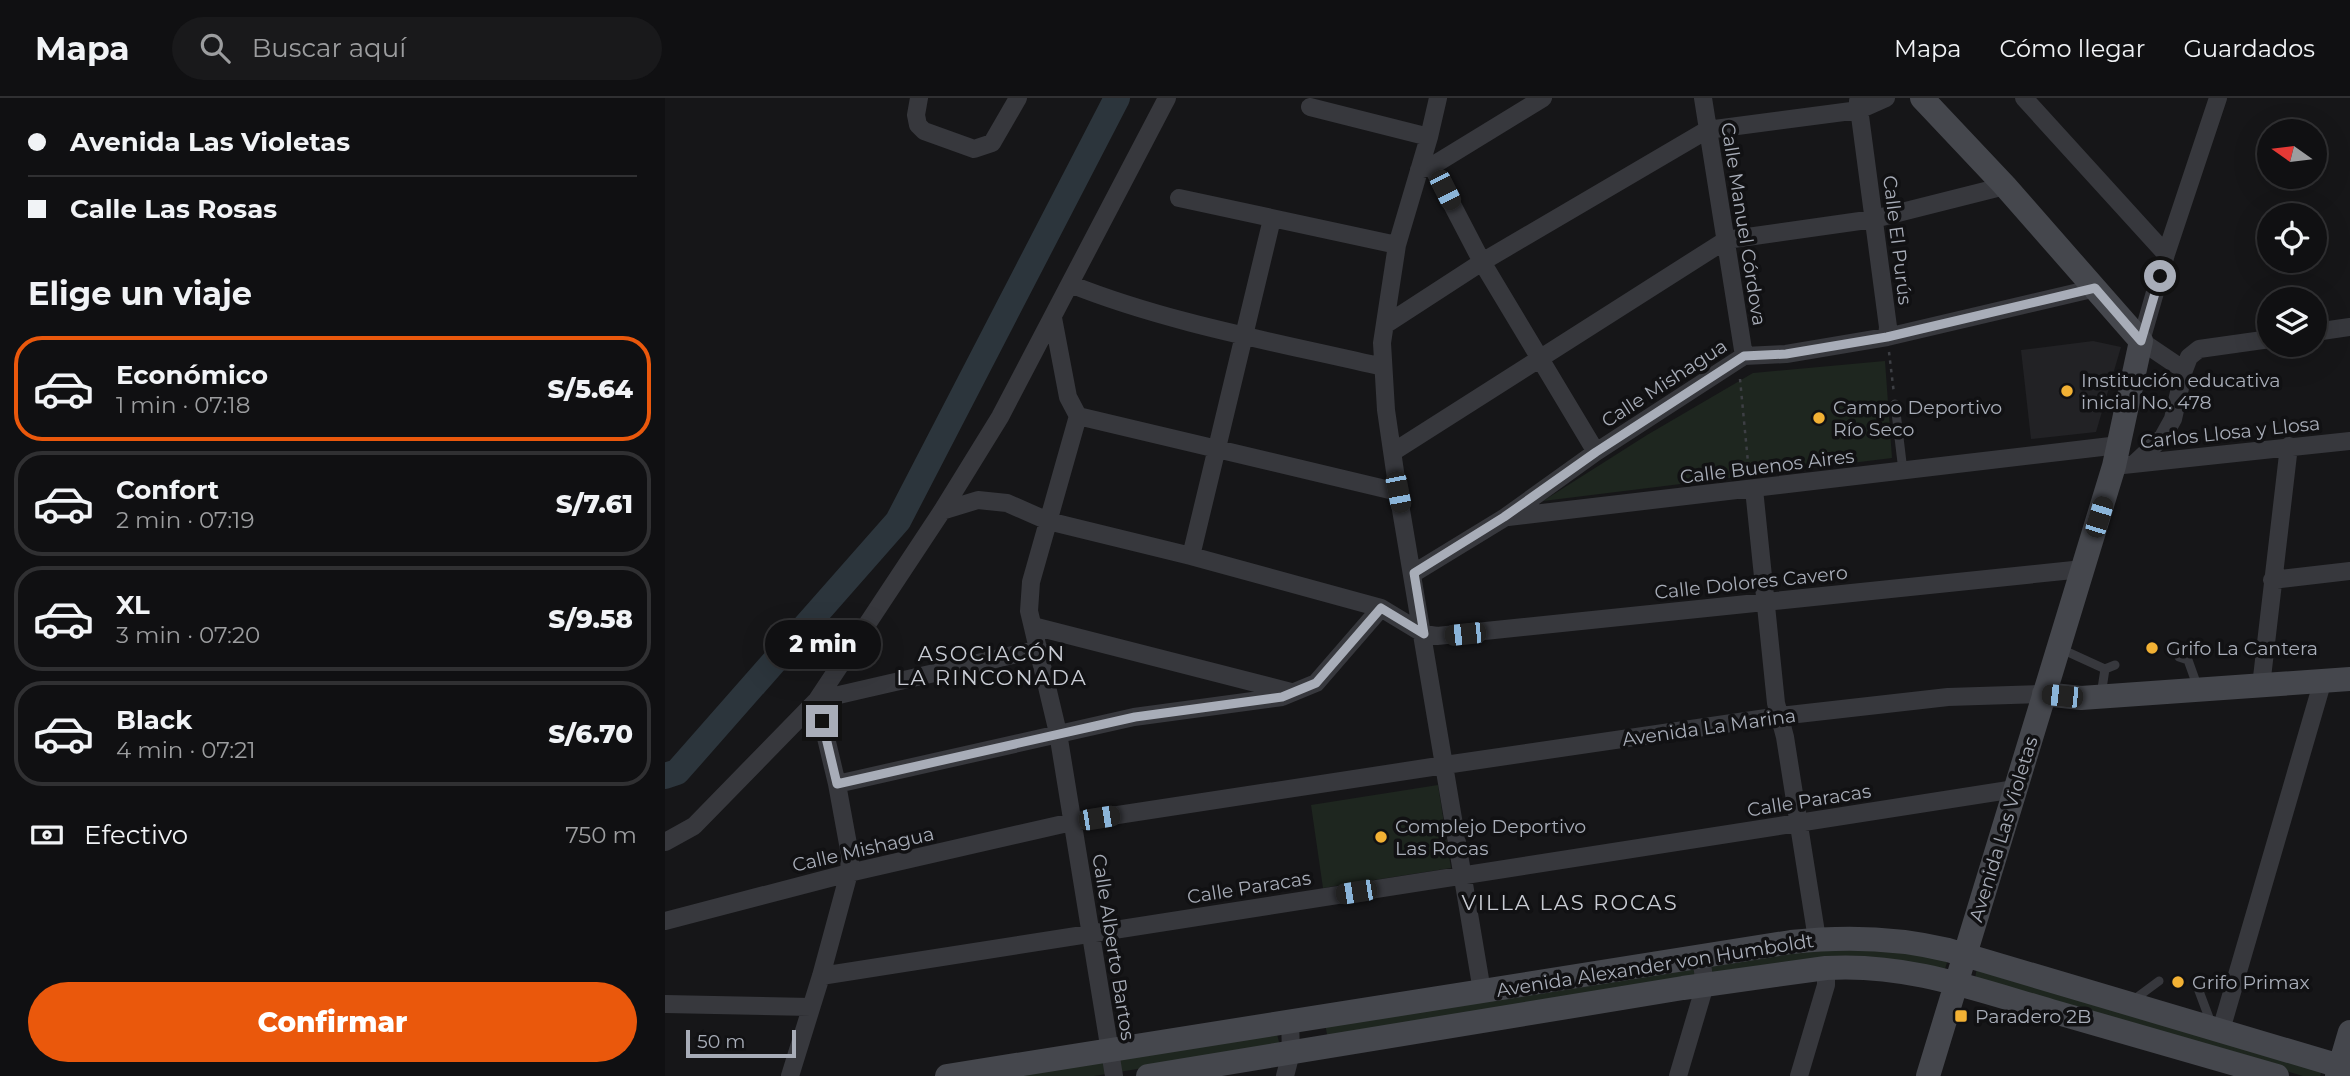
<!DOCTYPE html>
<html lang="es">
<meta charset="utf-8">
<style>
:root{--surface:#101012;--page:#19191b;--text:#f1f3f6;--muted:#9c9d9f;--line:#303032;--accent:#ea580c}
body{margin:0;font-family:Montserrat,sans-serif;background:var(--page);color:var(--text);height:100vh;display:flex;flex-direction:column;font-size:26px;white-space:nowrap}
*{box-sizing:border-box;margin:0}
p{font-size:23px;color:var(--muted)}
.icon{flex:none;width:38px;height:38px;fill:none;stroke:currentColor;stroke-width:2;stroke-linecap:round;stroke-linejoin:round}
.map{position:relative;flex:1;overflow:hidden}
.sheet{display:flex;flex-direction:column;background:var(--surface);width:665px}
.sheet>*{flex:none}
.hud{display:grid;align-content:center;height:154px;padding:0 28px;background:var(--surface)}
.needle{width:46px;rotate:284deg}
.buttons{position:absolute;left:1592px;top:21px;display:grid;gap:14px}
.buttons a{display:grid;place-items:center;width:70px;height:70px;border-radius:50%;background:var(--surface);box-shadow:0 7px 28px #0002,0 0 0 2px var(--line);font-size:35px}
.scale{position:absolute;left:21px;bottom:18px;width:110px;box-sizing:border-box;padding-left:7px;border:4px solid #a8adb8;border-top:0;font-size:19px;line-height:24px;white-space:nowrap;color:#a8adb8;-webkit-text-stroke:5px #111113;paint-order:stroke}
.end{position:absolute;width:32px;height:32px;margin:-16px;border:9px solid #a8adb8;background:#111;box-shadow:0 0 0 4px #111}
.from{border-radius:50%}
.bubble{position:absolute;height:49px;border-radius:24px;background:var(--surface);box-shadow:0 7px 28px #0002,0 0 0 2px var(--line);font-size:23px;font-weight:800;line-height:49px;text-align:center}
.car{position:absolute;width:21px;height:42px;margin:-21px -10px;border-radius:9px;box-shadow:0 0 5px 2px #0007;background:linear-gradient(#222 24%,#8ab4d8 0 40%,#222 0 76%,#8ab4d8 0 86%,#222 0)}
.hud b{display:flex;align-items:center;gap:24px;height:66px;font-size:26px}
.hud b+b{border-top:2px solid var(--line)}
.hud i{width:18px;height:18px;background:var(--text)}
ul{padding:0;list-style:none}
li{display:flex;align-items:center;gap:21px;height:105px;margin:0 14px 10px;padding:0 14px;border:4px solid var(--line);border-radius:28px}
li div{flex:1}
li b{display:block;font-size:26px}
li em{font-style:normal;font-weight:800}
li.selected{border-color:var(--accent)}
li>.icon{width:63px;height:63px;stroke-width:1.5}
h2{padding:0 28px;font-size:32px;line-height:84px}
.pay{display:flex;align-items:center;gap:18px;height:77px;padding:0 28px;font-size:26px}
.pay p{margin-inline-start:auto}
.button{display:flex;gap:14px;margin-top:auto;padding:14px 28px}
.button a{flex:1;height:80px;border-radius:42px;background:var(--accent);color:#fff;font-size:28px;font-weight:800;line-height:80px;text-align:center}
header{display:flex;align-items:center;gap:42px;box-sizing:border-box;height:98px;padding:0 35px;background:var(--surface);border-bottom:2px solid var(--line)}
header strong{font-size:33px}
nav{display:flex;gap:38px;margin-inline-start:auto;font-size:24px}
.search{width:490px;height:63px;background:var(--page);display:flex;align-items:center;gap:18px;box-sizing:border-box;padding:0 24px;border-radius:38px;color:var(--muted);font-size:26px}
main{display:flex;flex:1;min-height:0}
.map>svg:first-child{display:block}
.built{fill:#222225}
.green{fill:#1e261f}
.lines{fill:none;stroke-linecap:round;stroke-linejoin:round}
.river{stroke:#2c353c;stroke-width:26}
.path{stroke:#3d3f44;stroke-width:2.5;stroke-dasharray:3.5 5;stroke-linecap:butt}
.lane{stroke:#37383d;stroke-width:9}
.street{stroke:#37383d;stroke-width:18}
.secondary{stroke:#45474d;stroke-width:24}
.route{stroke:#a8adb8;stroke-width:9}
.poi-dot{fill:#f2b134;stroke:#111113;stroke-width:2.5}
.labels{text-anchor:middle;stroke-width:7;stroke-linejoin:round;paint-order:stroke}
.street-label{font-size:19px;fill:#a8adb8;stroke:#111113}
.poi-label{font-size:19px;fill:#a8adb8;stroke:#111113;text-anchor:start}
.neighbourhood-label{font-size:21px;letter-spacing:2px;fill:#c9ccd4;stroke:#111113}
</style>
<header>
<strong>Mapa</strong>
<div class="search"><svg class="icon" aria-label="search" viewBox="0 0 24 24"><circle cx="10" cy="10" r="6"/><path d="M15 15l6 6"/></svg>Buscar aquí</div>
<nav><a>Mapa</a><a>Cómo llegar</a><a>Guardados</a></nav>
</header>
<main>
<section class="sheet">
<div class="hud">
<b><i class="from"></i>Avenida Las Violetas</b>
<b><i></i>Calle Las Rosas</b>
</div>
<h2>Elige un viaje</h2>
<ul>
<li class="selected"><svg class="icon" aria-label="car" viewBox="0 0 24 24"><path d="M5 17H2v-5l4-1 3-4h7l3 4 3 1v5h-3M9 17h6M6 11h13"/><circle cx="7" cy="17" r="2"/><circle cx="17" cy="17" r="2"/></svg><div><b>Económico</b><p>1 min · 07:18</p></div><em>S/5.64</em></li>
<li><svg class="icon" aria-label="car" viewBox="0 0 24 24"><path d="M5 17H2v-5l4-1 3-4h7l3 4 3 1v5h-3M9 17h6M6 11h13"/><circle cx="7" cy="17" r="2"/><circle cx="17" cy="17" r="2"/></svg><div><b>Confort</b><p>2 min · 07:19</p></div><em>S/7.61</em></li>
<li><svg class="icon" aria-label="car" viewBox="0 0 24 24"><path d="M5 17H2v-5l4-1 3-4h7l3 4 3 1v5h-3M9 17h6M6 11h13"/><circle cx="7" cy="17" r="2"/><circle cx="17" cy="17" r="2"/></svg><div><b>XL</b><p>3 min · 07:20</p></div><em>S/9.58</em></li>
<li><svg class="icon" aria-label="car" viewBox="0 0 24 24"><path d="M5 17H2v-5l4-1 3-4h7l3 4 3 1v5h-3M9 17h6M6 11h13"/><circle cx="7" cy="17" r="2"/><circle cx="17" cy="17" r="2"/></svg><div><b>Black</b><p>4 min · 07:21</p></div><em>S/6.70</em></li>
</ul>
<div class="pay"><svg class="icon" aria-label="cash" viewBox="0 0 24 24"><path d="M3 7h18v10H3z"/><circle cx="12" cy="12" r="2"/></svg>Efectivo<p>750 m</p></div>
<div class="button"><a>Confirmar</a></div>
</section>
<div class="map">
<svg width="1685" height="978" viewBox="0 0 1685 978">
<rect width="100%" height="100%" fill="#161618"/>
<path class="built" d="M1428,243L1456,249L1431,334L1366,341L1356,252Z"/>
<path class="green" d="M1220,263L1227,360L878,403L982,337L1088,275Z
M773,687L786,770L658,790L646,707Z
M1151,847L1284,858L1279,874L1247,868L663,941L660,926Z
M1312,868L1658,969L1655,978H1638L1310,881Z
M611,932L615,948L429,978H330Z"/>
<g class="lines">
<path class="river" d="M0,678L12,674L233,423L452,0"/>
<path class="path" d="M1224,254L1229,296
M1075,281L1084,375"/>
<path class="lane" d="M1230,306L1238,373
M1394,550L1440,571
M1514,559L1523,562L1533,590
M1436,597L1440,571L1450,567
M1534,893L1546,925
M1467,903L1494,883"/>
<path class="street" d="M254,0L251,17L253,27L259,33L309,51L327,45L353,0
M773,0L764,39L732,147L717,245L721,312L733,394L817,893
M1038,0L1079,258
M1359,0L1501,156
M1193,3L1223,229L1222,239
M645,9L764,39
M767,68L878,0
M754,72L767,68L817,164L931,354
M514,100L732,147
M405,186C502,225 615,245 718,269
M388,220L403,299L413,318L733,394
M720,227L817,164L1042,32L1194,12L1221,0
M1650,234L1685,229
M1519,272L1476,243L1501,156L1553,0
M413,318L366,484L364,513L393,635L449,978
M728,354L1061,142L1209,121L1340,88
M1469,366L1498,339L1508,321L1519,272L1524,259L1534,251L1605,241
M1449,368L1685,343
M1089,391L1111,605L1120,639L1152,841
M277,413L313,402L342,405L383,423L526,458L716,510L759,536L772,538L1418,471
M843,419L1454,347
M526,458L607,121
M749,475L839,420L931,354L1079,258L1121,256L1222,239L1431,190
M1607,482L1685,473
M368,528L626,594
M1596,588L1624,348
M152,602L374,551
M172,686L469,619L617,599L651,585L716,510
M0,744L29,728L152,602L277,413L335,319L502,0
M0,823L184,775L407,724L780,667L1115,618L1283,599L1379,596
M156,878L1350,691
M0,906L146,909
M1556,932L1658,582
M125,978L156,878L184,775L185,757L172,686L152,602
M620,978L626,955L625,923
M1013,978L1040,887L1036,859
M1134,978L1161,887V870"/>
<path class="secondary" d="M1257,0L1340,88L1476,243L1449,368L1263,978
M1379,596L1416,600L1685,581
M282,978L1126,844C1180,838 1230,839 1283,852L1685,971
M483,978L1018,890L1161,870C1241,865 1310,891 1386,913C1461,934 1536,956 1612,978
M1672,978L1685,934"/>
</g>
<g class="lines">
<path class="route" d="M157,623L172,686L470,619L617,599L651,585L716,510L759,536L749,475L839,419L931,354L1079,258L1121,256L1222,239L1430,190L1476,243L1495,178"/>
</g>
<g class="poi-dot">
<circle cx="1402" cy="293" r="7"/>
<circle cx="1154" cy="320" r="7"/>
<circle cx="1487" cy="550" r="7"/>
<circle cx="716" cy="739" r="7"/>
<circle cx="1513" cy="884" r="7"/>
<rect x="1289" y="911" width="14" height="14" rx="3.5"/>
</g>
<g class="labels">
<g class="street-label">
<text transform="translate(1079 126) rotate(81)" y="7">Calle Manuel Córdova</text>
<text transform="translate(1233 142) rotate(83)" y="7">Calle El Purús</text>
<text transform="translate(999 285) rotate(-33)" y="7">Calle Mishagua</text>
<text transform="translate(1565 334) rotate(-6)" y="7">Carlos Llosa y Llosa</text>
<text transform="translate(1102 368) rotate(-7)" y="7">Calle Buenos Aires</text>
<text transform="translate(1086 484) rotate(-6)" y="7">Calle Dolores Cavero</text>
<text transform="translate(1044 629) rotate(-8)" y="7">Avenida La Marina</text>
<text transform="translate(1144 702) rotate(-9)" y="7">Calle Paracas</text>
<text transform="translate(1338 731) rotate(-73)" y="7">Avenida Las Violetas</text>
<text transform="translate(198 751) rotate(-13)" y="7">Calle Mishagua</text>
<text transform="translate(584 789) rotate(-9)" y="7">Calle Paracas</text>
<text transform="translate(449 849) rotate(81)" y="7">Calle Alberto Bartos</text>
<text transform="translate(990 867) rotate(-9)" y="7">Avenida Alexander von Humboldt</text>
</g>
<g class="poi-label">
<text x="1416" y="289">Institución educativa<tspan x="1416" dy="22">inicial No. 478</tspan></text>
<text x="1168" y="316">Campo Deportivo<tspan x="1168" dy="22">Río Seco</tspan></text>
<text x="1501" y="557">Grifo La Cantera</text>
<text x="730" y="735">Complejo Deportivo<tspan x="730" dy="22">Las Rocas</tspan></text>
<text x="1527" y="891">Grifo Primax</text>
<text x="1310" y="925">Paradero 2B</text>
</g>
<g class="neighbourhood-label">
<text x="327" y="563">ASOCIACÓN<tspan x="327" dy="24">LA RINCONADA</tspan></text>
<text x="905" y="812">VILLA LAS ROCAS</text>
</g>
</g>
</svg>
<div class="buttons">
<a><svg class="needle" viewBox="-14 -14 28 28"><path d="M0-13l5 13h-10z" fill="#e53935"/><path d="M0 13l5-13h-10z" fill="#9c9d9f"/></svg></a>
<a><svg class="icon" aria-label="locate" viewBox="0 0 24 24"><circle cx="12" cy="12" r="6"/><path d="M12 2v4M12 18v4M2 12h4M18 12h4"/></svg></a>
<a><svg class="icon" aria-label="layers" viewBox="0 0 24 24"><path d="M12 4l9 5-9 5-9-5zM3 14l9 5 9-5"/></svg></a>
</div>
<div class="scale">50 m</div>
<i class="end from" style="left:1495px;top:178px"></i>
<i class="end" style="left:157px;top:623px"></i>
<div class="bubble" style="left:100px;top:522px;width:116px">2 min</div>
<i class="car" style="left:780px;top:92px;rotate:153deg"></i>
<i class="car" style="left:733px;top:394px;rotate:169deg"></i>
<i class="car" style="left:1434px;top:419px;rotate:17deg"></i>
<i class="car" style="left:800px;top:536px;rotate:264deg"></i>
<i class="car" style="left:1397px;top:598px;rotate:276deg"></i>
<i class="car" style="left:434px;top:720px;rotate:81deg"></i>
<i class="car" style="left:691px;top:794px;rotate:261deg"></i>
</div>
</main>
